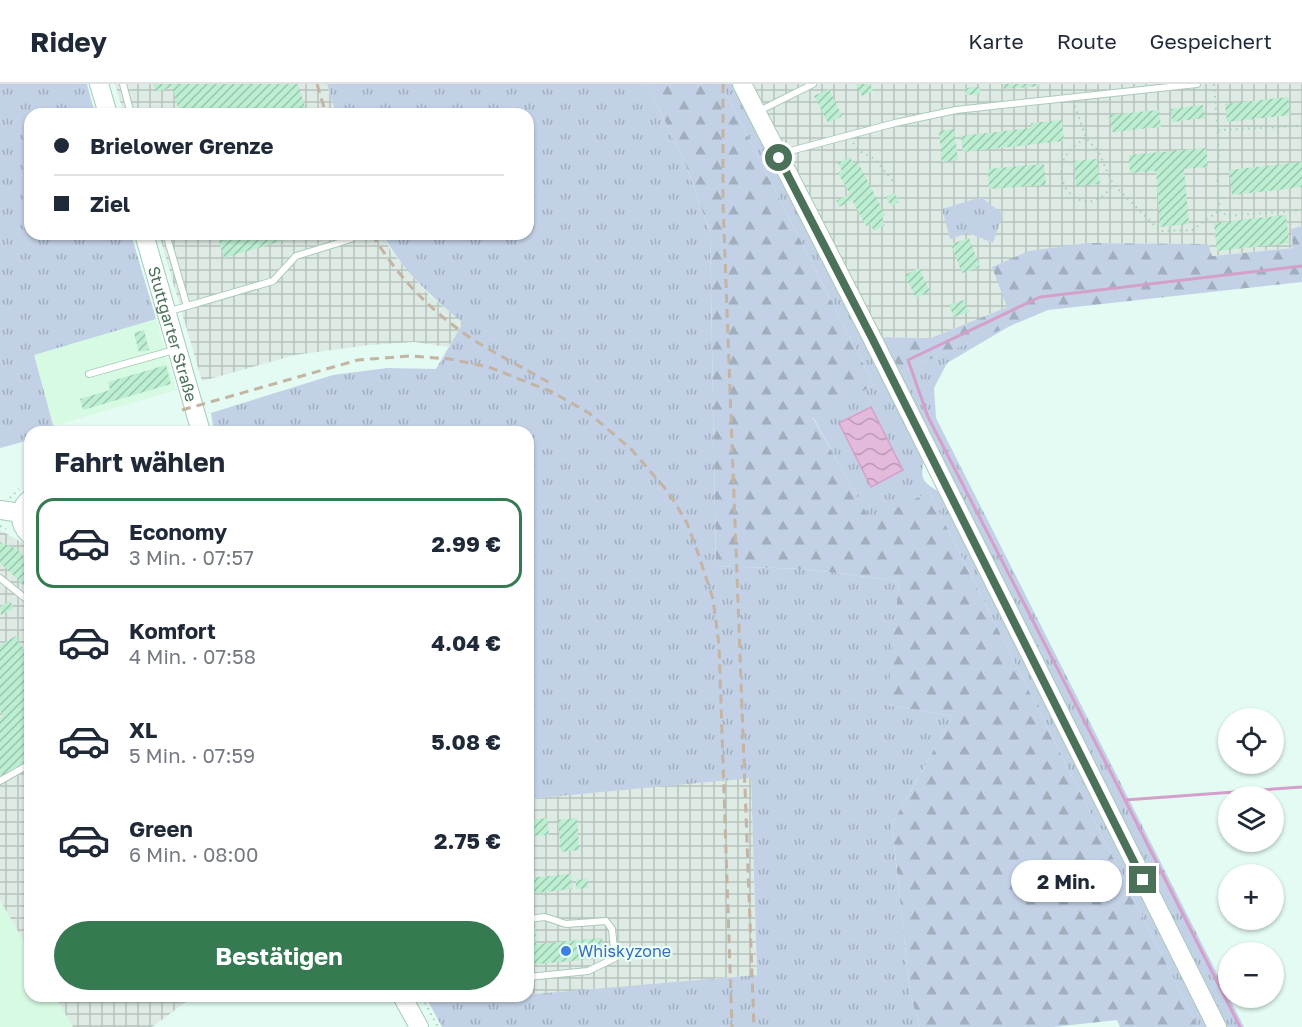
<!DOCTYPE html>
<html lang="de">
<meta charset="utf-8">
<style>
:root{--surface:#fff;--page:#f6f6f7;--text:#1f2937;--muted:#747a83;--line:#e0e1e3;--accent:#357a51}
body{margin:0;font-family:"Golos Text",sans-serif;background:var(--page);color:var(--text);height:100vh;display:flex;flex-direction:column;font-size:22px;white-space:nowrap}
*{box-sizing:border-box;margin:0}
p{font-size:20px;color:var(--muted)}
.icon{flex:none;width:33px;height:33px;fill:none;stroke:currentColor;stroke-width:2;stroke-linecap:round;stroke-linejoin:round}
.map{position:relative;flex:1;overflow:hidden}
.sheet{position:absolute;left:24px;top:342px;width:510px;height:576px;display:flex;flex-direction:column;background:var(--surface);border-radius:18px;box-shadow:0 2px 4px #0004}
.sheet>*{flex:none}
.guide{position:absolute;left:24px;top:24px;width:510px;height:132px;border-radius:18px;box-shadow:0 2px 4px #0004;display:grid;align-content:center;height:132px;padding:0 30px;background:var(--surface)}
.fabs{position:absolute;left:1218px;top:624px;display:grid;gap:12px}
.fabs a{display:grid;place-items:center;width:66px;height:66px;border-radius:50%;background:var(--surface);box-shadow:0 2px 4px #0004;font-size:30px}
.end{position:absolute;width:27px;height:27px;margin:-14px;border:8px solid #4b7159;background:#fff;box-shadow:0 0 0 3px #fff}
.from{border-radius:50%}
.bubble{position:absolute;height:42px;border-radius:21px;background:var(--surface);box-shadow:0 2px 4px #0004;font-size:20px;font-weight:700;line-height:42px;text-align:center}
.guide b{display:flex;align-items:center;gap:21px;height:57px;font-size:22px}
.guide b+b{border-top:2px solid var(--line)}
.guide i{width:15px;height:15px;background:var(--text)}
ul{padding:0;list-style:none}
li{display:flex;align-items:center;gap:18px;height:90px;margin:0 12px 9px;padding:0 18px;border:3px solid transparent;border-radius:18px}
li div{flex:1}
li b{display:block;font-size:22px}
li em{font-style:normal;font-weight:700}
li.active{border-color:var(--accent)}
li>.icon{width:54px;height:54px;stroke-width:1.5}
h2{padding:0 30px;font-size:27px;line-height:72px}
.button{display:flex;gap:12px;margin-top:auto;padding:12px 30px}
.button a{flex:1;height:69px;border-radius:36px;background:var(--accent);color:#fff;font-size:24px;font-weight:700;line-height:69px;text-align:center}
header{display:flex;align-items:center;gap:36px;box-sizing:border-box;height:84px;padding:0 30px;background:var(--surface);border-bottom:2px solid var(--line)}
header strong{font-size:28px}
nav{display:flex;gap:33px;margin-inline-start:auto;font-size:21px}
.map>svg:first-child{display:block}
.commercial{fill:#d7fae2}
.industrial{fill:url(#industrial-grid);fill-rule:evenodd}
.grass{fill:url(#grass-tufts)}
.forest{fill:url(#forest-firs)}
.water{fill:url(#water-waves);stroke:#d4a0cb;stroke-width:1.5}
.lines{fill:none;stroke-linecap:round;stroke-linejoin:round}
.stream{stroke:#d4a0cb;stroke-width:3}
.building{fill:url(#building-hatch)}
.lane-casing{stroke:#aacbb9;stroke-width:8}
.secondary-casing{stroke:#a6cbb7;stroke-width:20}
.path{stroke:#a0d3b4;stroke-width:2;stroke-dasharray:1.5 4.5;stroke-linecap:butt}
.lane{stroke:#fff;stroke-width:6}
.secondary{stroke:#fff;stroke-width:18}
.rail{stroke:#c3b4a3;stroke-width:3;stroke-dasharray:9 6;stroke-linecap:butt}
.route{stroke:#4b7159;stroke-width:8}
.shop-dot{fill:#3f7fe0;stroke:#e9fef6;stroke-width:2}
.labels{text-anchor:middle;stroke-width:4.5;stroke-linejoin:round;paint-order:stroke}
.street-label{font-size:16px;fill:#4b7159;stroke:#e9fef6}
.shop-label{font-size:16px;fill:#366cbe;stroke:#e9fef6;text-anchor:start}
</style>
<header>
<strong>Ridey</strong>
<nav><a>Karte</a><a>Route</a><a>Gespeichert</a></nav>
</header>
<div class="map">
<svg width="1302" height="943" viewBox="0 0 1302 943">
<defs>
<pattern id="industrial-grid" width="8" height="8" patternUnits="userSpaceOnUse" patternTransform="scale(1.5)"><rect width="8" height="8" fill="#deeae4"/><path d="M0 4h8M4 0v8" fill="none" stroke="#b6c2bc"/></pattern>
<pattern id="grass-tufts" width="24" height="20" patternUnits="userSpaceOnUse" patternTransform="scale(1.5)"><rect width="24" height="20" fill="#c3d1e7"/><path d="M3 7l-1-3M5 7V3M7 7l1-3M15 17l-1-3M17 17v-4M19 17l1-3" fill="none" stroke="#a0aebe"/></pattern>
<pattern id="forest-firs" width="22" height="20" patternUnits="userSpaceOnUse" patternTransform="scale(1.5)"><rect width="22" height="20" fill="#c3d1e7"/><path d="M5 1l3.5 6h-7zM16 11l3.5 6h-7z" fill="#a0aebe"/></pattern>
<pattern id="water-waves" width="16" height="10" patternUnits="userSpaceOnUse" patternTransform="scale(1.5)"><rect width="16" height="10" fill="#e3b9dc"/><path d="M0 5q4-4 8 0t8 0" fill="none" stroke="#ba9bb5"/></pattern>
<pattern id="building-hatch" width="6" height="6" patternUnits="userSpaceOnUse" patternTransform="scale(1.5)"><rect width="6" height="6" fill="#bceed1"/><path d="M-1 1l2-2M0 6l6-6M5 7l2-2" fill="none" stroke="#9bc5ad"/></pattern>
</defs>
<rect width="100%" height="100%" fill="#e3fbf2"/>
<path class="commercial" d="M156,235L176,306L53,342L33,271Z
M0,816L30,868V912H55L73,943H0Z"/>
<path class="industrial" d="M115,0H327L336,30H124Z
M746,0H1302V142L1292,145L1293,164L1211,172L1208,160L1087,159L1007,223L931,254L875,253ZM1002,130L993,159L968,149Z
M159,150H383L391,167L429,211L464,239L448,263L414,258L369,261L295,271L202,297Z
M0,446L30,463V868L0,816Z
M751,693L757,891L528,911V715Z
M55,912H194L152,943H73Z
M425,912H514L429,919Z"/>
<path class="grass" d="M0,0H87L95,30H30V150H131L156,235L34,271L55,348H30V356L0,364Z
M327,0H647L684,76L710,148L716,482L804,485L899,497L888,621L953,632L892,740L910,910L920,943H442L429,919L757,891L751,694L528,715V348H214L211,329L333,291L387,284L436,285L463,239C433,214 401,186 383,150H528V30H336Z
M721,0H734L924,376C919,397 924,398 941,409L1210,943H1198L929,408L871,438L813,333L874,301Z
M981,113L1003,130L993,159L968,149L950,155L942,125Z
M1015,239L947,279L934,304L936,334L1244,943H1224L895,290Z"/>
<path class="forest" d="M647,0H721L874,301L813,334L871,437L929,408L1198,943H1120L1117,936L1053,943H920L910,910L892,740L953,632L887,621L899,497L804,485L716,482L710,148L684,76Z
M1302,142V198L1048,226L895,290L875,253L931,254L1007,223L992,183L1029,167L1087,159L1208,160L1212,172L1293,164L1291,145Z"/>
<path class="water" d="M871,323L903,386L871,403L839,339Z"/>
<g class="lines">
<path class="stream" d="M1302,182L1040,213L908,276L928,333L1125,716L1302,703
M1125,716L1240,943"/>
</g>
<path class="building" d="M153,0H298L307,30H180L172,3L156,8Z
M856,0H870L873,7L862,12Z
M1003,0H1040V2L1004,5Z
M980,3V10L965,11V4Z
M829,5L842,32L828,39L814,12Z
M1288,13L1290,31L1227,38L1225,20Z
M1203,21L1205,34L1172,38L1171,25Z
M1159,26L1161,43L1112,48L1110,31Z
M1062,36L1064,57L963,68L961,52L1032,44L1031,39Z
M954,45L958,76L942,78L939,47Z
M1206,64L1208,83L1184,85L1189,140L1160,143L1156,87L1130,89L1129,71Z
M850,73L854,80L858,78L885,131L881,134L885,141L874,147L870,140L866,142L852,116L839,123L836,117L850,110L838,89L842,87L838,79Z
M1097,75L1100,100L1076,102L1074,77Z
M1302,78V103L1232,111L1229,86Z
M1044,80L1046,101L989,105L988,85Z
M894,109L899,118L891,122L886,113Z
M1286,131L1289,159L1217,167L1214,139Z
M217,150H302V151L224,174Z
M969,154L980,183L962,189L951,160Z
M919,184L930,207L916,214L905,191Z
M964,216L969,228L954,233L949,221Z
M144,246L149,266L139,268L134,249Z
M166,281L171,300L83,326L80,315L110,306L108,298Z
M0,458L17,465L30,479V500L26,504L5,483L0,480Z
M10,517L14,524L1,531L0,523Z
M16,552L30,577V659L26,661L30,669V675L0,692V634L3,632L0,626V561Z
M547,734L549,751L528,752V736Z
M577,734L579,766L561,768L558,736Z
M571,790L572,805L528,810V794Z
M587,795L588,804L576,805V796Z
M535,841L536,860L602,854L604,874L528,881V842Z"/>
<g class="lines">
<g class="lane-casing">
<path id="lane" d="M123,0L131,30
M759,27L813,0
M780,73L794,66L895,39L956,26L1197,0
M166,150L187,222
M167,228L273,197L296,172L351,155
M89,290L174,266
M0,494L25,514L30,512
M0,697L30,680
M528,835L545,833L566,840L606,837L612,845L615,874L588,887L528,893
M407,918L420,912"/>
</g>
<g class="secondary-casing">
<g id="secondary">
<path d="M99,0L108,30"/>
<path d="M742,0L872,254L1217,943"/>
<path id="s1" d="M144,150L201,348"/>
<path d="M30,415C18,425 18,440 30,451"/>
<path d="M0,426L21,429"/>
<path d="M402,912L419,943"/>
</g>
</g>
<path class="path" d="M1214,0L1219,68L1217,99L1220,126L1227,132L1302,126
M1075,22L1086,54L1098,67L1113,100L1160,147L1192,146L1220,126
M1218,46L1302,42
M1085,54C1079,59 1071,63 1067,70C1046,101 1088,141 1113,100
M853,59L861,68L875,75L894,99
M10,414L19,405
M0,442L6,445
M425,919L438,943"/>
<use href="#lane" class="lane"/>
<use href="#secondary" class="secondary"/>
<path class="rail" d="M317,0L326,30
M723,0V120L754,943
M372,150C394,187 423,219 458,245C487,267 522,282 553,301
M182,326L358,276L410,272L450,275L489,283L552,308L589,329L632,366L669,409L687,439L698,469L713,515L719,561L732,943"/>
</g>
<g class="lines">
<path class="route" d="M779,74L872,254L1143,796"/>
</g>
<circle class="shop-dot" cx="566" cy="867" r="6"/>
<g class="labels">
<g class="street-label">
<text dy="6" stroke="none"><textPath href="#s1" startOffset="104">Stuttgarter Straße</textPath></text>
</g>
<g class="shop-label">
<text x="578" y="873">Whiskyzone</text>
</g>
</g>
</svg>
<div class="fabs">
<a><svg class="icon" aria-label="locate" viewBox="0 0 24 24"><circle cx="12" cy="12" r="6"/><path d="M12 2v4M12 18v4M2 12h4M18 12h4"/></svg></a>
<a><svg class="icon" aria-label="layers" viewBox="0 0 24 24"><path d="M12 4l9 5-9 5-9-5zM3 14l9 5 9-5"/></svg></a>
<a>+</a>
<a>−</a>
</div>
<i class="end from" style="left:779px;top:74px"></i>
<i class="end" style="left:1143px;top:796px"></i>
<div class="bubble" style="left:1011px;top:776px;width:111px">2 Min.</div>
<div class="guide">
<b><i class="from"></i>Brielower Grenze</b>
<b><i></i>Ziel</b>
</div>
<section class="sheet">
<h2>Fahrt wählen</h2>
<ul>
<li class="active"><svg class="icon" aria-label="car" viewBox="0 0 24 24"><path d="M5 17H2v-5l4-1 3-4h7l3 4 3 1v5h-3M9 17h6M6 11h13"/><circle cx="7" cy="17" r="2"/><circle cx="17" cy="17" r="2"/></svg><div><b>Economy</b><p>3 Min. · 07:57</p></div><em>2.99 €</em></li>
<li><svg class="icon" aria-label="car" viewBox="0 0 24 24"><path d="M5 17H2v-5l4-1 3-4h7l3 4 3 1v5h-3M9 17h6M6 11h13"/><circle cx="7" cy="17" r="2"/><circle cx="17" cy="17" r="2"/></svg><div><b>Komfort</b><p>4 Min. · 07:58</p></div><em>4.04 €</em></li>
<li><svg class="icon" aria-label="car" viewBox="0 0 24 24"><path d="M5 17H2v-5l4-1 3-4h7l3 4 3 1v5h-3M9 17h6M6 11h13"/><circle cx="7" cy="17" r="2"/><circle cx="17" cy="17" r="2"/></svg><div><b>XL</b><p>5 Min. · 07:59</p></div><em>5.08 €</em></li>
<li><svg class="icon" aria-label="car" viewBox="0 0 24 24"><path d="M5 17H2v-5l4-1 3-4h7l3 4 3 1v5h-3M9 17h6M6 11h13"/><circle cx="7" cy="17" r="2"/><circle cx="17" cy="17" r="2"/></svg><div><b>Green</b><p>6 Min. · 08:00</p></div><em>2.75 €</em></li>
</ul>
<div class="button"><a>Bestätigen</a></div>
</section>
</div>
